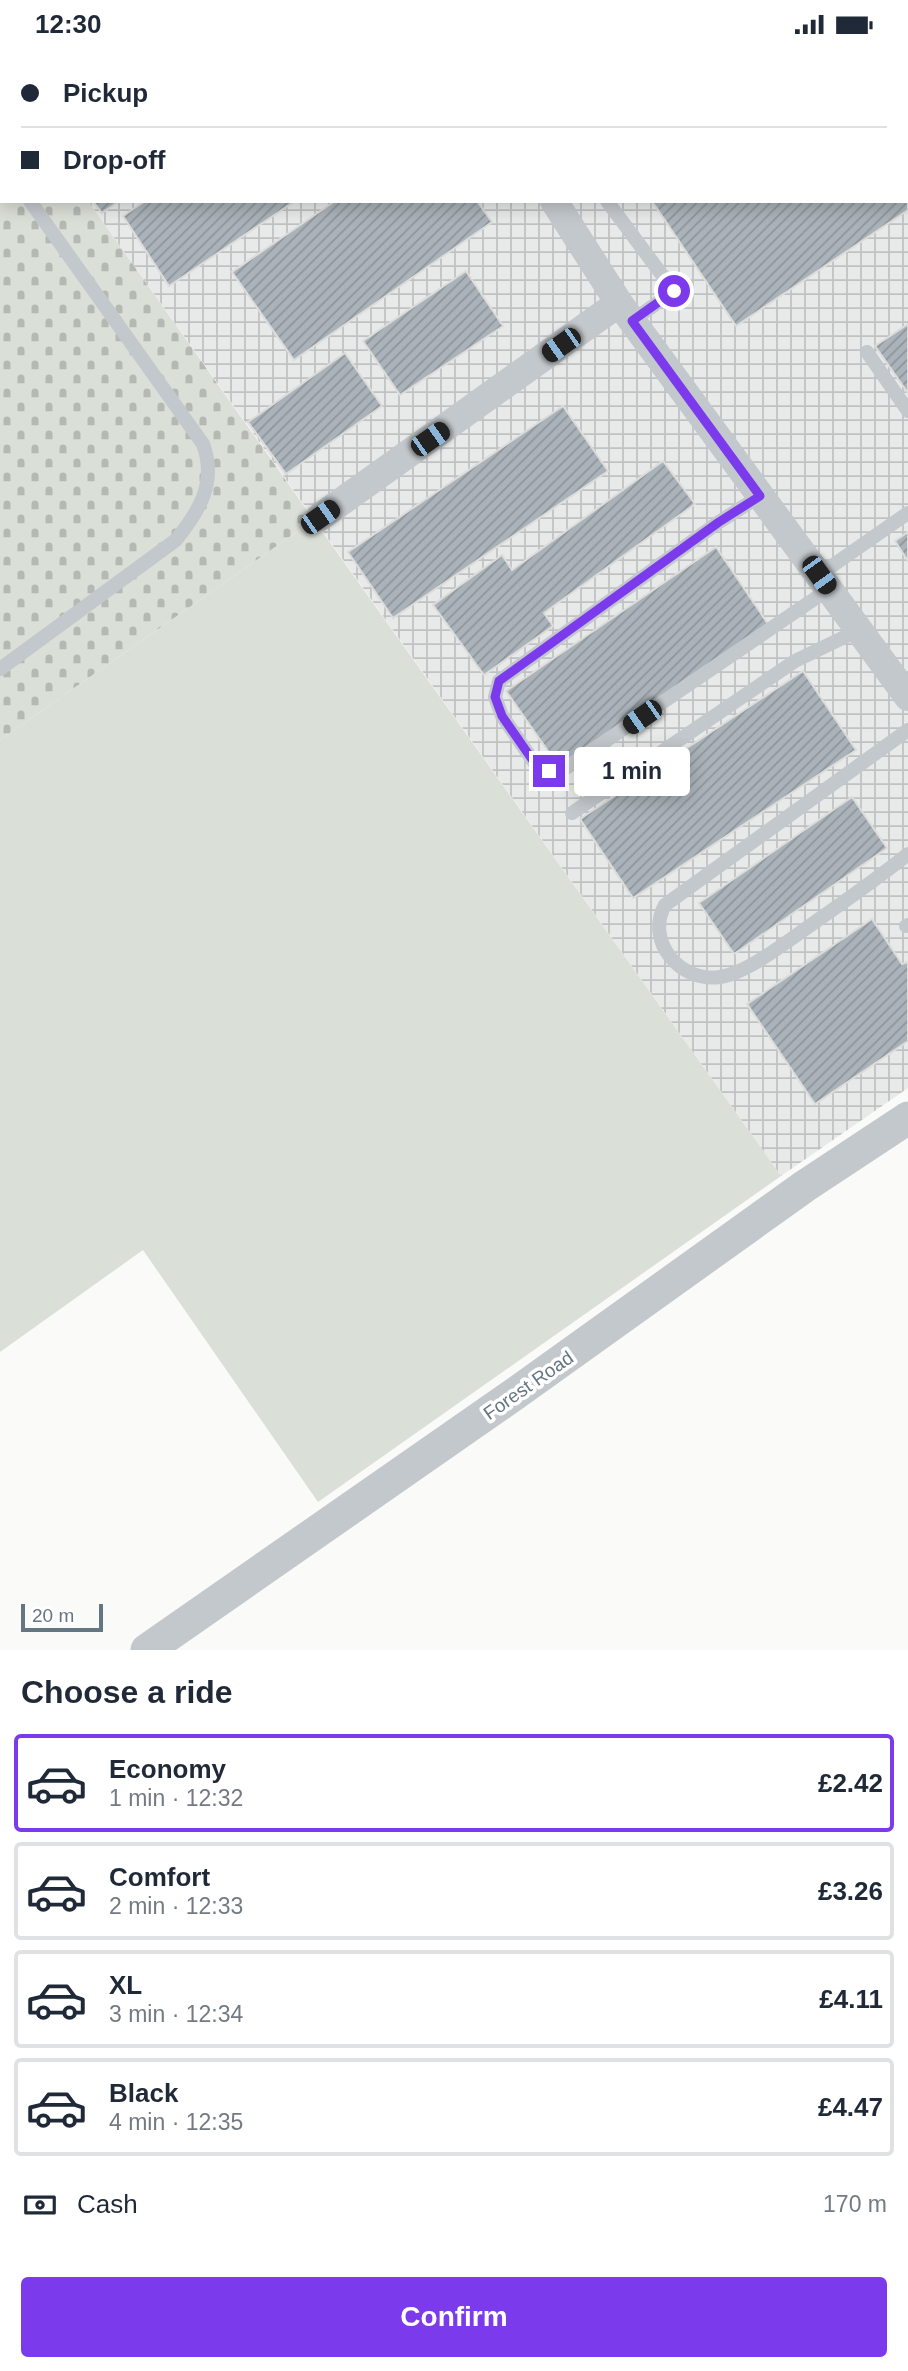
<!DOCTYPE html>
<meta charset="utf-8">
<style>
:root{--surface:#fff;--page:#f2f2f3;--text:#1f2937;--muted:#747a83;--line:#e0e1e3;--accent:#7c3aed}
body{margin:0;font-family:Arial,sans-serif;background:var(--page);color:var(--text);height:100vh;display:flex;flex-direction:column;font-size:26px;white-space:nowrap}
*{box-sizing:border-box;margin:0}
p{font-size:23px;color:var(--muted)}
.icon{flex:none;width:38px;height:38px;fill:none;stroke:currentColor;stroke-width:2;stroke-linecap:round;stroke-linejoin:round}
.map{position:relative;height:1601px;overflow:hidden}
.panel{display:flex;flex-direction:column;background:var(--surface);flex:1}
.panel>*{flex:none}
.hud{position:absolute;left:0px;top:0px;width:908px;height:154px;box-shadow:0 4px 18px #0003;display:grid;align-content:center;height:154px;padding:0 21px;background:var(--surface)}
.scale{position:absolute;left:21px;bottom:18px;width:82px;box-sizing:border-box;padding-left:7px;border:4px solid #657683;border-top:0;font-size:19px;line-height:24px;white-space:nowrap;color:#657683;-webkit-text-stroke:5px #fff;paint-order:stroke}
.end{position:absolute;width:32px;height:32px;margin:-16px;border:9px solid #7c3aed;background:#fff;box-shadow:0 0 0 4px #fff}
.from{border-radius:50%}
.bubble{position:absolute;height:49px;border-radius:7px;background:var(--surface);box-shadow:0 4px 18px #0003;font-size:23px;font-weight:800;line-height:49px;text-align:center}
.car{position:absolute;width:21px;height:42px;margin:-21px -10px;border-radius:9px;box-shadow:0 0 5px 2px #0007;background:linear-gradient(#222 24%,#8ab4d8 0 40%,#222 0 76%,#8ab4d8 0 86%,#222 0)}
.hud b{display:flex;align-items:center;gap:24px;height:66px;font-size:26px}
.hud b+b{border-top:2px solid var(--line)}
.hud i{width:18px;height:18px;background:var(--text)}
ul{padding:0;list-style:none}
li{display:flex;align-items:center;gap:21px;height:98px;margin:0 14px 10px;padding:0 7px;border:4px solid var(--line);border-radius:7px}
li div{flex:1}
li b{display:block;font-size:26px}
li em{font-style:normal;font-weight:800}
li.selected{border-color:var(--accent)}
li>.icon{width:63px;height:63px;stroke-width:1.5}
h2{padding:0 21px;font-size:32px;line-height:84px}
.pay{display:flex;align-items:center;gap:18px;height:77px;padding:0 21px;font-size:26px}
.pay p{margin-inline-start:auto}
.cta{display:flex;gap:14px;margin-top:auto;padding:14px 21px}
.cta a{flex:1;height:80px;border-radius:7px;background:var(--accent);color:#fff;font-size:28px;font-weight:800;line-height:80px;text-align:center}
.status{display:flex;justify-content:space-between;align-items:center;height:49px;padding:0 35px;background:var(--surface);direction:ltr}
.status svg{height:19px;fill:currentColor}
.map>svg:first-child{display:block}
.industrial{fill:url(#industrial-grid)}
.cemetery{fill:url(#cemetery-stones)}
.green{fill:#dadfd7}
.building{fill:url(#building-hatch);stroke:#dcdcda;stroke-width:2}
.lines{fill:none;stroke-linecap:round;stroke-linejoin:round}
.service{stroke:#c3c8cc;stroke-width:14}
.minor{stroke:#c3c8cc;stroke-width:28}
.tertiary{stroke:#c3c8cc;stroke-width:33}
.route{stroke:#7c3aed;stroke-width:9}
.labels{text-anchor:middle;stroke-width:7;stroke-linejoin:round;paint-order:stroke}
.street-label{font-size:19px;fill:#657683;stroke:#fff}
</style>
<div class="status"><b>12:30</b><svg viewBox="0 0 49 12"><path d="M0 12V9h3v3zM5 12V6h3v6zM10 12V3h3v9zM15 12V0h3v12zM26 1h20v11H26zM47 4h2v5h-2z"/></svg></div>
<div class="map">
<svg width="908" height="1601" viewBox="0 0 908 1601">
<defs>
<pattern id="industrial-grid" width="8" height="8" patternUnits="userSpaceOnUse" patternTransform="scale(1.75)"><rect width="8" height="8" fill="#e8e9e9"/><path d="M0 4h8M4 0v8" fill="none" stroke="#c0c1c2"/></pattern>
<pattern id="cemetery-stones" width="16" height="16" patternUnits="userSpaceOnUse" patternTransform="scale(1.75)"><rect width="16" height="16" fill="#dadfd7"/><path d="M2 7V4a2 2 0 0 1 4 0v3zM10 15v-3a2 2 0 0 1 4 0v3z" fill="#b4b9b4"/></pattern>
<pattern id="building-hatch" width="6" height="6" patternUnits="userSpaceOnUse" patternTransform="scale(1.75)"><rect width="6" height="6" fill="#aab3b9"/><path d="M-1 1l2-2M0 6l6-6M5 7l2-2" fill="none" stroke="#8e969c"/></pattern>
</defs>
<rect width="100%" height="100%" fill="#fafaf8"/>
<path class="industrial" d="M0,0H908V1039L781,1127L88,152H906V2H2V29Z"/>
<path class="cemetery" d="M0,27L2,152H88L314,471L0,691Z"/>
<path class="green" d="M314,471L781,1127L318,1453L143,1201L0,1303V691Z"/>
<path class="building" d="M150,0H339L336,2Z
M785,0H898L900,2H786Z
M906,12L908,161L736,277L652,152H906Z
M93,152H119L102,164Z
M145,152H295L169,237L123,167Z
M335,152H477L492,173L294,311L232,223Z
M466,222L503,277L400,346L363,292Z
M908,275V344L875,297Z
M345,304L382,357L286,425L248,373Z
M563,357L608,422L393,569L348,503Z
M663,412L695,455L544,564L553,577L484,626L433,556L502,506L512,521Z
M908,483V512L895,492Z
M716,498L768,575L559,718L506,642Z
M803,622L856,701L633,849L580,770Z
M852,748L887,799L734,905L699,854Z
M872,870L902,915L908,913V992L815,1055L747,955Z"/>
<g class="lines">
<path class="service" d="M78,2L80,0
M736,2V0
M0,110L2,112
M607,152L674,242L632,272
M867,303L908,362
M760,447L719,473L499,632L495,648L502,667L536,716L549,722L563,721L829,540
M819,526L908,464
M0,620L176,491C200,461 217,433 203,395L30,152
M908,681L665,856C645,892 680,934 720,928C747,924 785,894 808,878C842,854 876,831 908,805
M572,764L795,612L859,581
M906,877L908,876"/>
<path class="minor" d="M448,0L449,2
M673,2L675,0
M554,152L619,254L908,648
M320,468L619,254"/>
<path class="tertiary" d="M147,1601L516,1344L805,1137L908,1069"/>
</g>
<g class="lines">
<path class="route" d="M549,722L536,716L502,667L495,648L499,632L719,473L760,447L632,272L674,242"/>
</g>
<g class="labels">
<g class="street-label">
<text transform="translate(528 1336) rotate(-35)" y="7">Forest Road</text>
</g>
</g>
</svg>
<div class="scale">20 m</div>
<i class="end from" style="left:674px;top:242px"></i>
<i class="end" style="left:549px;top:722px"></i>
<div class="bubble" style="left:574px;top:698px;width:116px">1 min</div>
<i class="car" style="left:561px;top:296px;rotate:235deg"></i>
<i class="car" style="left:430px;top:390px;rotate:55deg"></i>
<i class="car" style="left:320px;top:468px;rotate:55deg"></i>
<i class="car" style="left:819px;top:526px;rotate:144deg"></i>
<i class="car" style="left:642px;top:668px;rotate:235deg"></i>
<div class="hud">
<b><i class="from"></i>Pickup</b>
<b><i></i>Drop-off</b>
</div>
</div>
<section class="panel">
<h2>Choose a ride</h2>
<ul>
<li class="selected"><svg class="icon" aria-label="car" viewBox="0 0 24 24"><path d="M5 17H2v-5l4-1 3-4h7l3 4 3 1v5h-3M9 17h6M6 11h13"/><circle cx="7" cy="17" r="2"/><circle cx="17" cy="17" r="2"/></svg><div><b>Economy</b><p>1 min · 12:32</p></div><em>£2.42</em></li>
<li><svg class="icon" aria-label="car" viewBox="0 0 24 24"><path d="M5 17H2v-5l4-1 3-4h7l3 4 3 1v5h-3M9 17h6M6 11h13"/><circle cx="7" cy="17" r="2"/><circle cx="17" cy="17" r="2"/></svg><div><b>Comfort</b><p>2 min · 12:33</p></div><em>£3.26</em></li>
<li><svg class="icon" aria-label="car" viewBox="0 0 24 24"><path d="M5 17H2v-5l4-1 3-4h7l3 4 3 1v5h-3M9 17h6M6 11h13"/><circle cx="7" cy="17" r="2"/><circle cx="17" cy="17" r="2"/></svg><div><b>XL</b><p>3 min · 12:34</p></div><em>£4.11</em></li>
<li><svg class="icon" aria-label="car" viewBox="0 0 24 24"><path d="M5 17H2v-5l4-1 3-4h7l3 4 3 1v5h-3M9 17h6M6 11h13"/><circle cx="7" cy="17" r="2"/><circle cx="17" cy="17" r="2"/></svg><div><b>Black</b><p>4 min · 12:35</p></div><em>£4.47</em></li>
</ul>
<div class="pay"><svg class="icon" aria-label="cash" viewBox="0 0 24 24"><path d="M3 7h18v10H3z"/><circle cx="12" cy="12" r="2"/></svg>Cash<p>170 m</p></div>
<div class="cta"><a>Confirm</a></div>
</section>
